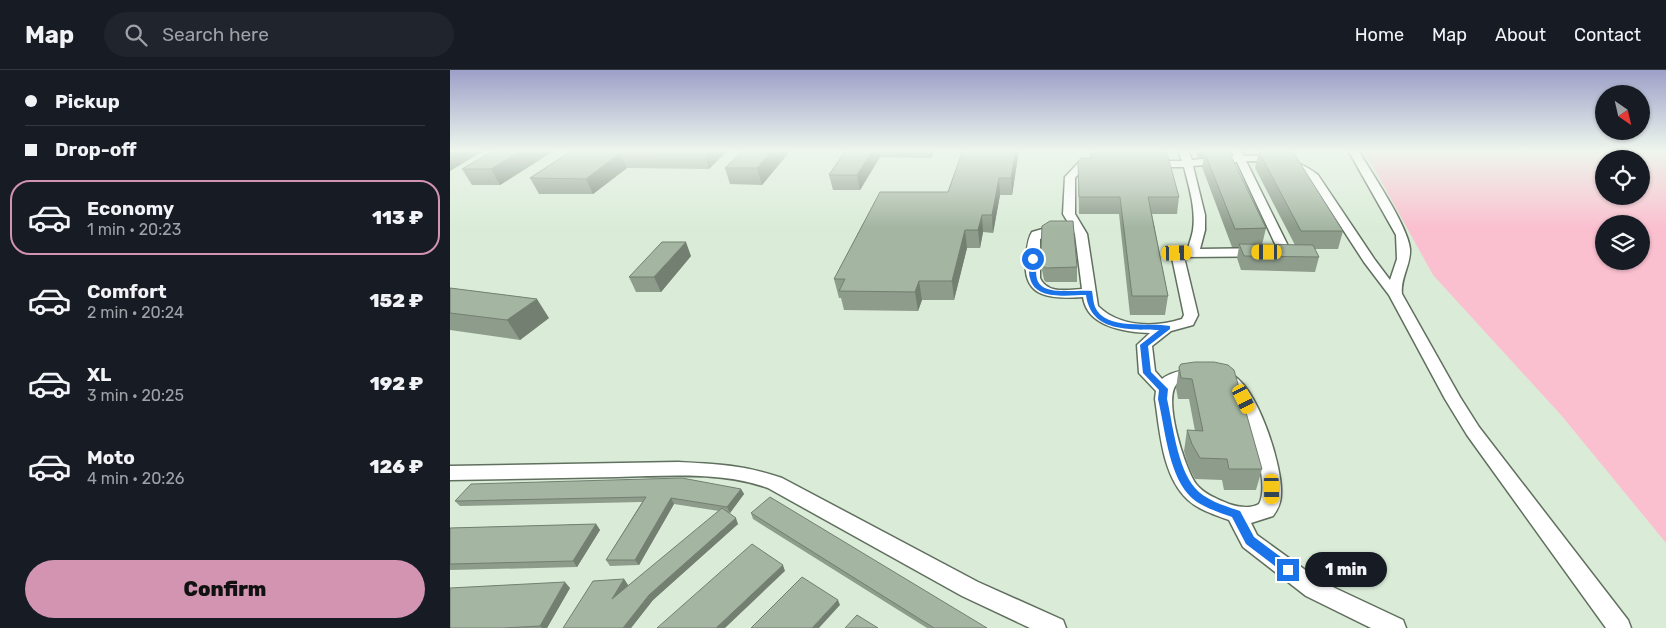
<!DOCTYPE html>
<meta charset="utf-8">
<style>
:root{--surface:#171b24;--page:#20242c;--text:#f1f3f6;--muted:#9ea1a6;--line:#363941;--accent:#d294b0}
body{margin:0;font-family:Rubik,sans-serif;background:var(--page);color:var(--text);height:100vh;display:flex;flex-direction:column;font-size:19px;white-space:nowrap}
*{box-sizing:border-box;margin:0}
p{font-size:16px;color:var(--muted)}
.icon{flex:none;width:28px;height:28px;fill:none;stroke:currentColor;stroke-width:2;stroke-linecap:round;stroke-linejoin:round}
.map{position:relative;flex:1;overflow:hidden}
.drawer{display:flex;flex-direction:column;background:var(--surface);width:450px}
.drawer>*{flex:none}
.top-card{display:grid;align-content:center;height:110px;padding:0 25px;background:var(--surface)}
.needle{width:32px;rotate:146deg}
.controls{position:absolute;left:1145px;top:15px;display:grid;gap:10px}
.controls a{display:grid;place-items:center;width:55px;height:55px;border-radius:50%;background:var(--surface);box-shadow:0 1px 4px #0004;font-size:25px}
.end{position:absolute;width:22px;height:22px;margin:-11px;border:6px solid #1a73e8;background:#fff;box-shadow:0 0 0 2px #fff}
.from{border-radius:50%}
.bubble{position:absolute;height:35px;border-radius:18px;background:var(--surface);box-shadow:0 1px 4px #0004;font-size:16px;font-weight:800;line-height:35px;text-align:center}
.car{position:absolute;width:15px;height:30px;margin:-15px -8px;border-radius:6px;box-shadow:0 0 4px 1px #0007;background:linear-gradient(#f5c518 24%,#345 0 40%,#f5c518 0 76%,#345 0 86%,#f5c518 0)}
.top-card b{display:flex;align-items:center;gap:18px;height:48px;font-size:19px}
.top-card b+b{border-top:1px solid var(--line)}
.top-card i{width:12px;height:12px;background:var(--text)}
ul{padding:0;list-style:none}
li{display:flex;align-items:center;gap:15px;height:75px;margin:0 10px 8px;padding:0 15px;border:2px solid transparent;border-radius:20px}
li div{flex:1}
li b{display:block;font-size:19px}
li em{font-style:normal;font-weight:800}
li.current{border-color:var(--accent)}
li>.icon{width:45px;height:45px;stroke-width:1.5}
.button{display:flex;gap:10px;margin-top:auto;padding:10px 25px}
.button a{flex:1;height:58px;border-radius:30px;background:var(--accent);color:#111;font-size:20px;font-weight:800;line-height:58px;text-align:center}
header{display:flex;align-items:center;gap:30px;box-sizing:border-box;height:70px;padding:0 25px;background:var(--surface);border-bottom:1px solid var(--line)}
header strong{font-size:24px}
nav{display:flex;gap:28px;margin-inline-start:auto;font-size:18px}
.search{width:350px;height:45px;background:var(--page);display:flex;align-items:center;gap:12px;box-sizing:border-box;padding:0 18px;border-radius:28px;color:var(--muted);font-size:19px}
main{display:flex;flex:1;min-height:0}
.map>svg:first-child{display:block}
.green{fill:#fac0cf;fill-rule:evenodd}
.lines{fill:none;stroke-linecap:round;stroke-linejoin:round}
.minor-casing{stroke:#60705e;stroke-width:3}
.minor{fill:#fff;fill-rule:evenodd}
.wall{fill:#8d9c8b}
.shaded-wall{fill:#737f71}
.building{fill:#a4b5a2;stroke:#737f71}
.route{fill:#1a73e8}
</style>
<header>
<strong>Map</strong>
<div class="search"><svg class="icon" aria-label="search" viewBox="0 0 24 24"><circle cx="10" cy="10" r="6"/><path d="M15 15l6 6"/></svg>Search here</div>
<nav><a>Home</a><a>Map</a><a>About</a><a>Contact</a></nav>
</header>
<main>
<section class="drawer">
<div class="top-card">
<b><i class="from"></i>Pickup</b>
<b><i></i>Drop-off</b>
</div>
<ul>
<li class="current"><svg class="icon" aria-label="car" viewBox="0 0 24 24"><path d="M5 17H2v-5l4-1 3-4h7l3 4 3 1v5h-3M9 17h6M6 11h13"/><circle cx="7" cy="17" r="2"/><circle cx="17" cy="17" r="2"/></svg><div><b>Economy</b><p>1 min · 20:23</p></div><em>113 ₽</em></li>
<li><svg class="icon" aria-label="car" viewBox="0 0 24 24"><path d="M5 17H2v-5l4-1 3-4h7l3 4 3 1v5h-3M9 17h6M6 11h13"/><circle cx="7" cy="17" r="2"/><circle cx="17" cy="17" r="2"/></svg><div><b>Comfort</b><p>2 min · 20:24</p></div><em>152 ₽</em></li>
<li><svg class="icon" aria-label="car" viewBox="0 0 24 24"><path d="M5 17H2v-5l4-1 3-4h7l3 4 3 1v5h-3M9 17h6M6 11h13"/><circle cx="7" cy="17" r="2"/><circle cx="17" cy="17" r="2"/></svg><div><b>XL</b><p>3 min · 20:25</p></div><em>192 ₽</em></li>
<li><svg class="icon" aria-label="car" viewBox="0 0 24 24"><path d="M5 17H2v-5l4-1 3-4h7l3 4 3 1v5h-3M9 17h6M6 11h13"/><circle cx="7" cy="17" r="2"/><circle cx="17" cy="17" r="2"/></svg><div><b>Moto</b><p>4 min · 20:26</p></div><em>126 ₽</em></li>
</ul>
<div class="button"><a>Confirm</a></div>
</section>
<div class="map">
<svg width="1216" height="558" viewBox="0 0 1216 558">
<rect width="100%" height="100%" fill="#daecd8"/>
<path class="green" d="M914,80H1216V473L1111,345L983,205ZM1154,89H1191V126H1154ZM1154,154H1191V191H1154Z"/>
<g class="lines">
<g class="minor-casing">
<path id="minor" d="M728,80H738L742,90L784,86L781,80H791L794,86C820,85 846,87 868,105L925,190L940,210L947,189L946,165L898,80H908C921,102 958,156 960,179C961,195 950,208 952,224L1010,327L1029,357L1178,550L1181,558H1156L1017,365L995,329L939,225L914,192L860,109C841,93 820,91 796,91L841,182L835,186L734,187L748,245L743,255L721,261L702,276L705,301L712,309C722,301 740,298 752,301L754,305L752,309L728,313C711,325 735,399 746,414C754,424 767,429 779,434C788,437 800,439 809,434C822,412 795,336 779,317C777,314 773,313 771,309L773,305L779,304C806,311 833,397 831,424C831,433 828,439 823,446L801,453L807,465L872,512L953,550L956,558H921L856,526L793,477L779,450C765,445 749,440 738,430C712,406 710,361 705,329L706,321L689,303L687,275L700,263C675,262 637,257 633,227C602,229 572,229 576,189C577,180 577,170 582,162L610,154L614,155L616,157L614,159L590,169V208C597,224 617,220 632,219L625,164L613,144L615,107L629,92H635L637,94L625,108V144L637,164L648,236C669,257 704,258 732,249L734,245L721,183L727,179H738C739,173 742,167 743,160C746,139 739,117 734,97H700L695,94L700,91H732ZM787,92L827,178L750,179L755,160V145L743,96Z
M228,392C268,394 294,395 332,408L528,512L613,550L616,558H580L512,526L318,418C271,401 217,406 167,407C112,408 56,409 0,410V396Z"/>
</g>
<use href="#minor" class="minor"/>
</g>
<path class="wall" d="M45,80H104L102,81V82L50,115H22L12,99Z
M123,80H278L259,99L177,98L143,124H89L80,108Z
M293,80H341L312,115L280,114L275,98Z
M396,80H485L481,88L430,87L410,120H383L379,105Z
M513,80H569L562,125H550L543,163L533,162L530,178H517L504,230H472L468,241L394,240L391,228H389L384,209L498,122Z
M640,80H714V83L729,127L727,144H702L718,226L715,245H680L669,144H629L628,91L640,88Z
M745,80H778L816,158L812,175H845L805,98L809,82L893,161L888,179H864L869,187L865,202L791,200L787,188L789,177H782L752,97L754,87L748,88Z
M591,181L627,197V212H596L594,210L591,195Z
M241,186L211,222H186L179,207Z
M0,218L99,248L70,270L0,260Z
M731,294L812,399L806,420H774L772,410L745,409L738,395L734,381L737,360L745,361L739,329H728L726,318L729,297Z
M291,419L294,424L280,443L277,442L288,454L203,530L181,558H113L174,509L178,515L176,518L269,441L224,434L189,495L160,496L156,490L192,432L10,436L5,431Z
M301,443L537,558H477L303,449Z
M146,454L150,460L127,497L0,500V458Z
M120,518L97,558H0Z"/>
<path class="shaded-wall" d="M2,80H35L0,101V81Z
M72,80H104L102,81V82L50,115L41,99Z
M258,80H278L259,99L254,84Z
M323,80H341L312,115L307,98Z
M423,80H429L430,87L410,120L407,105Z
M480,80H485L481,88Z
M566,80H569L562,125L561,108Z
M750,80H774L754,81V87L748,88Z
M170,83L177,98L143,124L136,109Z
M549,108L550,125L543,163L542,145Z
M532,145L533,162L530,178L528,160Z
M515,160L517,178L504,230L502,211Z
M236,172L241,186L211,222L204,207Z
M469,211L472,230L468,241L465,222Z
M87,229L99,248L70,270L57,250Z
M291,419L294,424L280,443L277,437Z
M221,428L224,434L189,495L185,490Z
M286,448L288,454L203,530L181,558H173L199,525Z
M146,454L150,460L127,497L123,491Z
M333,495L335,501L275,558H266Z
M174,509L178,515L167,535L162,529Z
M115,512L120,518L97,558H92L90,556Z
M388,530L390,535L369,558H362Z"/>
<path class="building" d="M45,80H72L41,99H12Z
M123,80H258L254,84L170,83L136,109L80,108Z
M293,80H323L307,98H275Z
M396,80H423L407,105H379Z
M513,80H566L561,108H549L542,145H532L528,160H515L502,211H469L465,222L389,221L395,209H384L430,122H498Z
M770,80H778L816,158L785,159L754,81Z
M809,82H843L893,161H851Z
M641,83H717L729,127H698L718,226H682L670,127H629L628,91L632,88H642Z
M600,151H623L627,197L596,198L593,196L591,181L592,156Z
M212,172H236L204,207H179Z
M789,174L863,175L869,187L794,186Z
M0,218L87,229L57,250L0,243Z
M745,292H764L778,295L784,300L812,399H779L777,389L750,388L742,374L737,360L753,361L742,309L731,308L729,297L731,294Z
M232,408L291,419L277,437L221,428L185,490H156L196,427L5,431L21,414Z
M320,427L537,558H484L301,443Z
M272,438L286,448L199,525L173,558H113L143,511L174,509L162,529Z
M146,454L123,491L0,494V458Z
M302,474L333,495L266,558H207Z
M352,507L388,530L362,558H301Z
M115,512L90,556L53,558H0V518Z
M407,545L428,558H395Z"/>
<linearGradient id="sky" x2="0" y2="1"><stop stop-color="#9da0c8"/><stop offset="0.51" stop-color="#eef6ed"/><stop offset="1" stop-color="#eef6ed" stop-opacity="0"/></linearGradient>
<rect width="1216" height="158" fill="url(#sky)"/>
<path class="route" d="M583,187L587,189C587,195 585,203 587,209C592,227 627,219 642,221C643,226 643,232 645,237C655,261 700,252 720,256V259L698,276L701,302L718,319L717,329C723,355 727,397 745,418C755,430 775,436 790,441L804,467L843,496L844,500L843,503H834L796,474L782,447C768,442 748,436 738,424C718,401 715,358 708,329L709,320L693,303L690,275L709,260C680,259 641,263 636,225C619,225 585,231 580,208C578,203 580,195 580,189Z"/>
</svg>
<div class="controls">
<a><svg class="needle" viewBox="-14 -14 28 28"><path d="M0-13l5 13h-10z" fill="#e53935"/><path d="M0 13l5-13h-10z" fill="#9ea1a6"/></svg></a>
<a><svg class="icon" aria-label="locate" viewBox="0 0 24 24"><circle cx="12" cy="12" r="6"/><path d="M12 2v4M12 18v4M2 12h4M18 12h4"/></svg></a>
<a><svg class="icon" aria-label="layers" viewBox="0 0 24 24"><path d="M12 4l9 5-9 5-9-5zM3 14l9 5 9-5"/></svg></a>
</div>
<i class="end from" style="left:583px;top:189px"></i>
<i class="end" style="left:838px;top:500px"></i>
<div class="bubble" style="left:855px;top:482px;width:82px">1 min</div>
<i class="car" style="left:817px;top:182px;rotate:270deg"></i>
<i class="car" style="left:727px;top:183px;rotate:88deg"></i>
<i class="car" style="left:794px;top:329px;rotate:154deg"></i>
<i class="car" style="left:822px;top:419px;rotate:179deg"></i>
</div>
</main>
